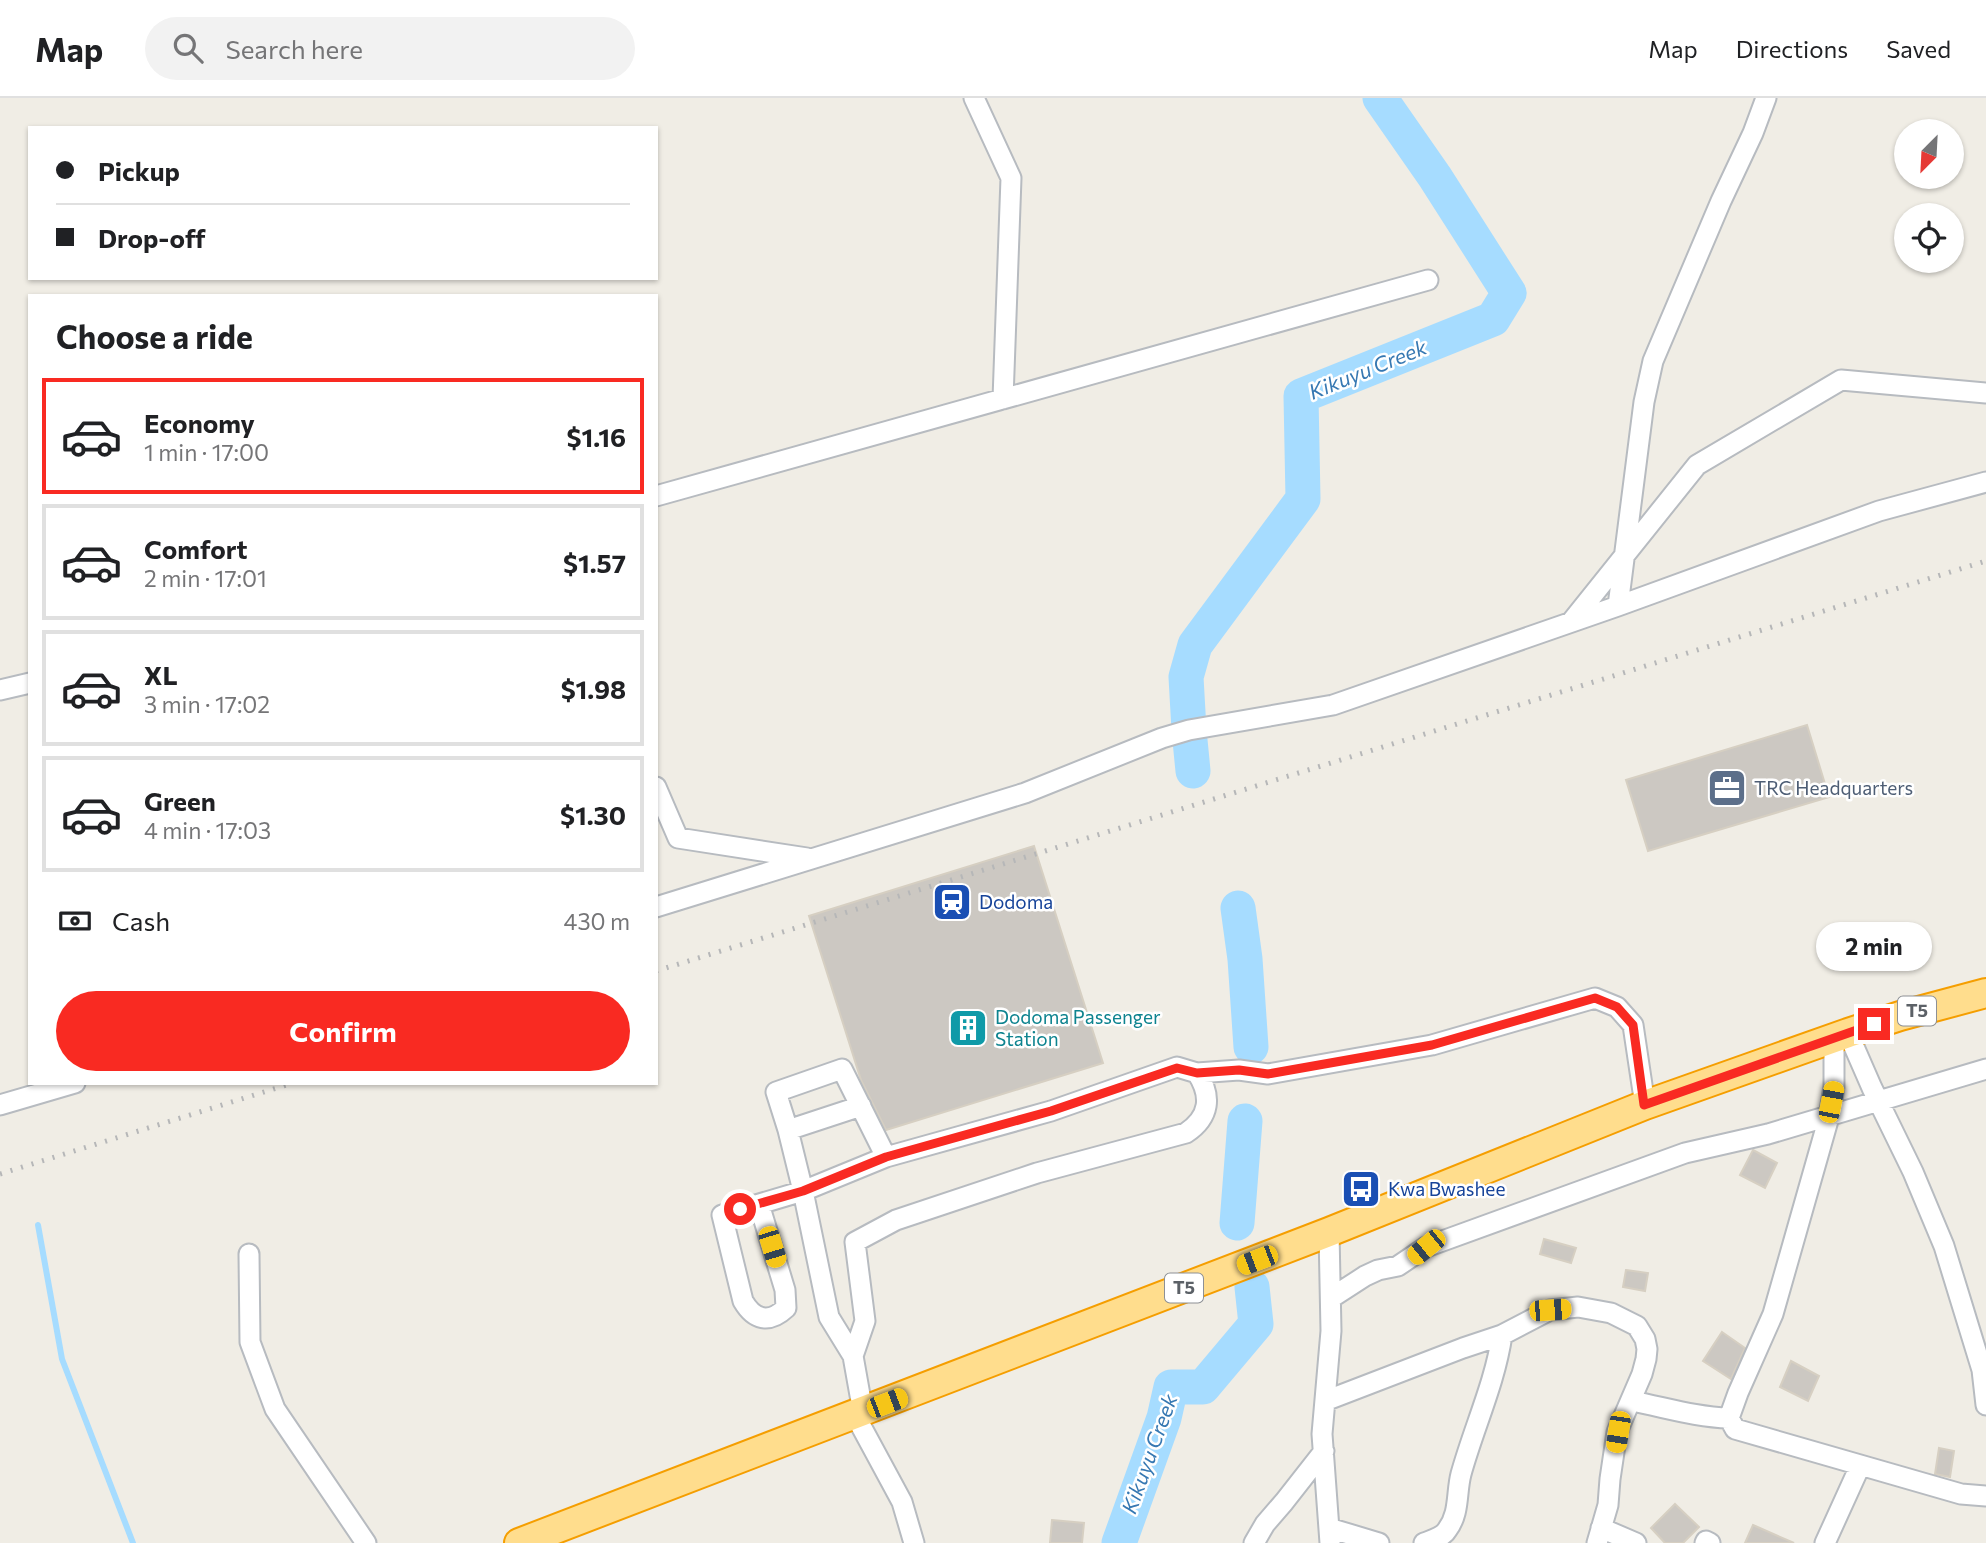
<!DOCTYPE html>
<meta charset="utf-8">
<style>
:root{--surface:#fff;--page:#f2f2f2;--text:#202124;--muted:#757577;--line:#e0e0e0;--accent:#f92a22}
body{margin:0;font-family:Commissioner,sans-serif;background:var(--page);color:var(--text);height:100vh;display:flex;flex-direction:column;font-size:26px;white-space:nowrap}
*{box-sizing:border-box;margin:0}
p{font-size:23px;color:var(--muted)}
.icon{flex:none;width:38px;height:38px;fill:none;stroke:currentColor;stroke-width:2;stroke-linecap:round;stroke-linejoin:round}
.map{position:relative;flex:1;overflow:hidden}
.drawer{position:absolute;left:28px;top:196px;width:630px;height:791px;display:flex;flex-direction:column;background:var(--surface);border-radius:0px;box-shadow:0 2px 5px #0004}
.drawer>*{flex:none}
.banner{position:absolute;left:28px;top:28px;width:630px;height:154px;border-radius:0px;box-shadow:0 2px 5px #0004;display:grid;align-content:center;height:154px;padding:0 28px;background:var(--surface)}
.needle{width:46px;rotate:204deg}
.tools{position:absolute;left:1894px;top:21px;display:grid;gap:14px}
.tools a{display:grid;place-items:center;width:70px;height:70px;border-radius:50%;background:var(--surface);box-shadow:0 2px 5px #0004;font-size:35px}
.end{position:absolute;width:32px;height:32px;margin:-16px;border:9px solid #f92a22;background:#fff;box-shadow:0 0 0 4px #fff}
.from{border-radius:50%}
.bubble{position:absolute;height:49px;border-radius:24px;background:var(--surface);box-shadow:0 2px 5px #0004;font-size:23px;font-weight:700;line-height:49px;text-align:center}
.car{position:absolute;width:21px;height:42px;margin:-21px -10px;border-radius:9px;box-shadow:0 0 5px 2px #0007;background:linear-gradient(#f5c518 24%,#345 0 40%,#f5c518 0 76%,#345 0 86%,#f5c518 0)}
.banner b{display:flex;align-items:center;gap:24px;height:66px;font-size:26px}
.banner b+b{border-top:2px solid var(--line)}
.banner i{width:18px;height:18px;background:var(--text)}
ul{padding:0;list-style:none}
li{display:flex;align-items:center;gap:21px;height:116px;margin:0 14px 10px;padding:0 14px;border:4px solid var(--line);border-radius:0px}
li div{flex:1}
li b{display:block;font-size:26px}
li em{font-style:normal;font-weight:700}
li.selected{border-color:var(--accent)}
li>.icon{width:63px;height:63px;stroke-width:1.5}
h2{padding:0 28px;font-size:32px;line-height:84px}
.pay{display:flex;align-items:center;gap:18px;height:77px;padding:0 28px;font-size:26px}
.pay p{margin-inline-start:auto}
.action{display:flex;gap:14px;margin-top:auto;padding:14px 28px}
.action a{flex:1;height:80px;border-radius:42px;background:var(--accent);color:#fff;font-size:28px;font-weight:700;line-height:80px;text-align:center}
header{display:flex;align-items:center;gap:42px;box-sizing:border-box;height:98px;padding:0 35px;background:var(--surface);border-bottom:2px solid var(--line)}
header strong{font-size:33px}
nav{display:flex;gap:38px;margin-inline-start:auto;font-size:24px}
.search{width:490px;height:63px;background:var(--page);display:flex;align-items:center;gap:18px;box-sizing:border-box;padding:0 24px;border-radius:38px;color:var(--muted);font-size:26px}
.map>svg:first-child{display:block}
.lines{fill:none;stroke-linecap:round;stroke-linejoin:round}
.stream{stroke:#a6dcff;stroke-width:6}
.river{stroke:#a6dcff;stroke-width:35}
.building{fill:#ccc8c2;stroke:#d6cfc2;stroke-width:2}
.minor-casing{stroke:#b7bbc0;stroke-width:23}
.highway-casing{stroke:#f59e00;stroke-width:32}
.minor{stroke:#fff;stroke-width:19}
.highway{stroke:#ffdd8d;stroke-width:28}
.rail{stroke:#b6b7b8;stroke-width:5;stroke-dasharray:2 9;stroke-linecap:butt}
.route{stroke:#f92a22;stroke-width:9}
.labels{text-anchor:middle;stroke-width:5;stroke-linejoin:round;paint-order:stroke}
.shield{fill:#fff;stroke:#8d9095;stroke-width:2}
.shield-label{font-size:18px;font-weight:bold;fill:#5c6167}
.service-label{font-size:19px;fill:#4e5e75;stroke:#fff;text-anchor:start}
.transit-label{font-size:19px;fill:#164399;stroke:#fff;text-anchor:start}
.culture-label{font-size:19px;fill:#0d838f;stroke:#fff;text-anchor:start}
.water-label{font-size:21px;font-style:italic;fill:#3678b2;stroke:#fff}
</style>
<header>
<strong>Map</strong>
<div class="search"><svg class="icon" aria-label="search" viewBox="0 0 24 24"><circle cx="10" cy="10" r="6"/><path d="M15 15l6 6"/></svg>Search here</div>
<nav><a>Map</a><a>Directions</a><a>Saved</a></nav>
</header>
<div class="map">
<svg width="1986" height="1445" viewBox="0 0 1986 1445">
<rect width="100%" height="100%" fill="#f0ede5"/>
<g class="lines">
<path class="stream" d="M38,1127L62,1261L133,1445"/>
<path class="river" d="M1193,673L1189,632L1186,579L1195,547L1303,401L1301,298L1493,221L1509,195L1435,79L1380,0
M1238,810L1245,861L1251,949
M1237,1125L1245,1023
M1119,1445L1164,1320L1171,1289H1203L1256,1226L1252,1189"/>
</g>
<path class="building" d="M1807,627L1829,699L1648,753L1626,682Z
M1034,748L1103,965L886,1032L861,982L809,818Z
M1753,1052L1777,1065L1765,1090L1740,1077Z
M1544,1141L1576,1150L1571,1165L1540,1156Z
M1626,1172L1648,1175L1645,1193L1623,1189Z
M1722,1234L1745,1250L1731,1281L1703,1263Z
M1791,1263L1819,1278L1808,1303L1780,1289Z
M1939,1350L1954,1353L1950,1379L1935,1376Z
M1675,1406L1699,1429L1683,1445H1665L1651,1430Z
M1052,1422L1084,1425L1082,1445H1050Z
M1753,1427L1794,1445H1745Z"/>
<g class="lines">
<g class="minor-casing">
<path id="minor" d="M974,0L1011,80L1003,301
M656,398L1428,182
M1618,508L1644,304L1653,263L1721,103L1753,35L1766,0
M1572,523L1697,367L1841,282L1986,295
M0,592L30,585
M656,689L678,740L807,760
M656,809L1025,695L1162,640L1189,632L1333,607L1618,508L1879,413L1986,384
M1848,935L1872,990L1913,1074L1944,1148L1982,1272L1986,1307
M1834,940V989L1829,1019L1773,1216L1738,1295L1729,1320L1735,1331L1961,1396L1986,1398
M1197,975L1239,972L1268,976L1432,947L1595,900L1617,909L1633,927L1645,1007
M0,1007L75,985
M788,1032L861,1008
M759,1106L785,1192L786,1210C769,1226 754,1222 743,1203L722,1117L803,1093L788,1032L776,994L842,971L886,1059
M1329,1134L1331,1233L1322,1336L1330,1445
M249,1156L250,1244L275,1311L366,1445
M1331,1200L1365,1178L1378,1172L1398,1168L1426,1149L1685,1055L1768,1036L1986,971
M853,1258L865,1223L855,1144L896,1122L1037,1075L1186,1035C1210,1019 1212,998 1197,975L1177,969L1051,1013L886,1059L803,1093L829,1219L853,1258L863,1314
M1325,1303L1463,1250L1502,1237L1550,1212L1578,1209L1611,1215L1637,1228L1645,1241L1647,1251L1646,1261L1642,1276L1617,1334L1610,1381L1608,1407L1597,1445
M1631,1303C1664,1309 1695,1319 1729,1320
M855,1317L902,1404L914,1445
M1329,1430L1379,1445
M1601,1430L1636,1445
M1254,1445L1265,1426L1284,1404L1324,1353
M1424,1445C1432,1442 1443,1439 1447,1432C1460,1415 1456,1395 1461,1376C1474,1329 1495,1285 1502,1237
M1705,1445L1706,1443L1710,1445
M1825,1445L1860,1368"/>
</g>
<g class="highway-casing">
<path id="highway" d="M519,1445L1329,1134L1645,1007L1848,935L1900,918L1986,895"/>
</g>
<use href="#minor" class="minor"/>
<use href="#highway" class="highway"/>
<path class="rail" d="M656,873L1986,463
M0,1076L293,985"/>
</g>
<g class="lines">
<path class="route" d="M740,1111L803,1093L886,1059L1051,1013L1177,970L1197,975L1239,972L1268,976L1432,947L1595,900L1617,909L1633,927L1644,1007L1874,926"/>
</g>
<defs>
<g id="office-square" transform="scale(2.0125)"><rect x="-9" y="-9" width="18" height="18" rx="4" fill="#5c6f8a" stroke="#fff"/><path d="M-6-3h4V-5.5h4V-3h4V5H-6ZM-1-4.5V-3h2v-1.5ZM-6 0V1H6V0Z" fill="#fff"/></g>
<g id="station-square" transform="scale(2.0125)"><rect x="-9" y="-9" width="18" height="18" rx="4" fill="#1a4fb4" stroke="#fff"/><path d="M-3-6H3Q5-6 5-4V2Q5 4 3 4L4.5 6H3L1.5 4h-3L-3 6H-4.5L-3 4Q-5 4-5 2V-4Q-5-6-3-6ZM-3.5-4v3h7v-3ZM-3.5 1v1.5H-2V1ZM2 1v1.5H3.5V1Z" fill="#fff"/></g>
<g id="building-square" transform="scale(2.0125)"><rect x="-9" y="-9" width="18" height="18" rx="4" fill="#0f9aa8" stroke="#fff"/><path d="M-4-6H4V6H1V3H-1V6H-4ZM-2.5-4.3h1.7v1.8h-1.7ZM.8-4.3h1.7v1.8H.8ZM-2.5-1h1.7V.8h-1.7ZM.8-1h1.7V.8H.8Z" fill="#fff"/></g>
<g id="bus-square" transform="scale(2.0125)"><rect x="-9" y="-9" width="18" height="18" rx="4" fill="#1a4fb4" stroke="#fff"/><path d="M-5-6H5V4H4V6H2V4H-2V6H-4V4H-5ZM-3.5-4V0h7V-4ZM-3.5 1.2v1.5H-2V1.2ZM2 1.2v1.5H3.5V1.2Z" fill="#fff"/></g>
</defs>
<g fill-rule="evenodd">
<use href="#office-square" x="1727" y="690"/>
<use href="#station-square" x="952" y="804"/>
<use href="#building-square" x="968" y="930"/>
<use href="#bus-square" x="1361" y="1091"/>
</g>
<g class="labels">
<g class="shield">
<rect x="1898" y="898.5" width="38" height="29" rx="5"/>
<rect x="1165" y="1175.5" width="38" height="29" rx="5"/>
</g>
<g class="shield-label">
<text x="1917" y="919">T5</text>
<text x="1184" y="1196">T5</text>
</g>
<g class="service-label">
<text x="1754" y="697">TRC Headquarters</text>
</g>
<g class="transit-label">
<text x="979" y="811">Dodoma</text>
<text x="1388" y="1098">Kwa Bwashee</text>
</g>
<g class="culture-label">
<text x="995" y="926">Dodoma Passenger<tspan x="995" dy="22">Station</tspan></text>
</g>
<g class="water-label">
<text transform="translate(1368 272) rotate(-22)" y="7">Kikuyu Creek</text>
<text transform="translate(1150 1356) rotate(-70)" y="7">Kikuyu Creek</text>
</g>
</g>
</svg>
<div class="tools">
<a><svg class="needle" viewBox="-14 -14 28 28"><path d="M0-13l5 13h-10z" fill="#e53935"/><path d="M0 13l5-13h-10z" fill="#757577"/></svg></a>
<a><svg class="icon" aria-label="locate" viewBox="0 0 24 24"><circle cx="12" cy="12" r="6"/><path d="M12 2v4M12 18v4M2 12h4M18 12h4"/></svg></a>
</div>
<i class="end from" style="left:740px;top:1111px"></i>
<i class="end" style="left:1874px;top:926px"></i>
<div class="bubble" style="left:1816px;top:824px;width:116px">2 min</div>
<i class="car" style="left:1831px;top:1004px;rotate:11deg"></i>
<i class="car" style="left:772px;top:1149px;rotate:163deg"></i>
<i class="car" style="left:1426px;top:1149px;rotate:231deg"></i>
<i class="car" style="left:1257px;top:1162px;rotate:249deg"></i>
<i class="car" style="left:1550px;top:1212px;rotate:86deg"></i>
<i class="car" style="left:887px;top:1305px;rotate:69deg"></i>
<i class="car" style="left:1618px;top:1334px;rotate:189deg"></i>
<div class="banner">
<b><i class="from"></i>Pickup</b>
<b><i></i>Drop-off</b>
</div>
<section class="drawer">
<h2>Choose a ride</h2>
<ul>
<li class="selected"><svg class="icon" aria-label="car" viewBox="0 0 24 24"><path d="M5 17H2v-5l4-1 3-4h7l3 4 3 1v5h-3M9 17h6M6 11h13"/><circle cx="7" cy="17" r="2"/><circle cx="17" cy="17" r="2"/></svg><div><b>Economy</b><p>1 min · 17:00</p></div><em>$1.16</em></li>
<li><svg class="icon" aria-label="car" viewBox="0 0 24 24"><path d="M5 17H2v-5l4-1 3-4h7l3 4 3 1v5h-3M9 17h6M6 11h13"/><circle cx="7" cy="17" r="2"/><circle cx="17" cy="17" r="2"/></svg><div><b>Comfort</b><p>2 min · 17:01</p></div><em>$1.57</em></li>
<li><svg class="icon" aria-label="car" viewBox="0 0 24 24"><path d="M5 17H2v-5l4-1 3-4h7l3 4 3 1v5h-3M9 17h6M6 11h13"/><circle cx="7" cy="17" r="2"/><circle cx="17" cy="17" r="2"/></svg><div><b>XL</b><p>3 min · 17:02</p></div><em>$1.98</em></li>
<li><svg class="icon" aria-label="car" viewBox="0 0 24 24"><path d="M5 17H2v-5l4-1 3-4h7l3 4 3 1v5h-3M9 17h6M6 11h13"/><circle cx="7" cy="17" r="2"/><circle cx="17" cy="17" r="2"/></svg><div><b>Green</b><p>4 min · 17:03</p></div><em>$1.30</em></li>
</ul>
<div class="pay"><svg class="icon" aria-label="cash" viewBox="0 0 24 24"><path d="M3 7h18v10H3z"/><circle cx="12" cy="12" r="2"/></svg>Cash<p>430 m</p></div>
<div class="action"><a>Confirm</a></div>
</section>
</div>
